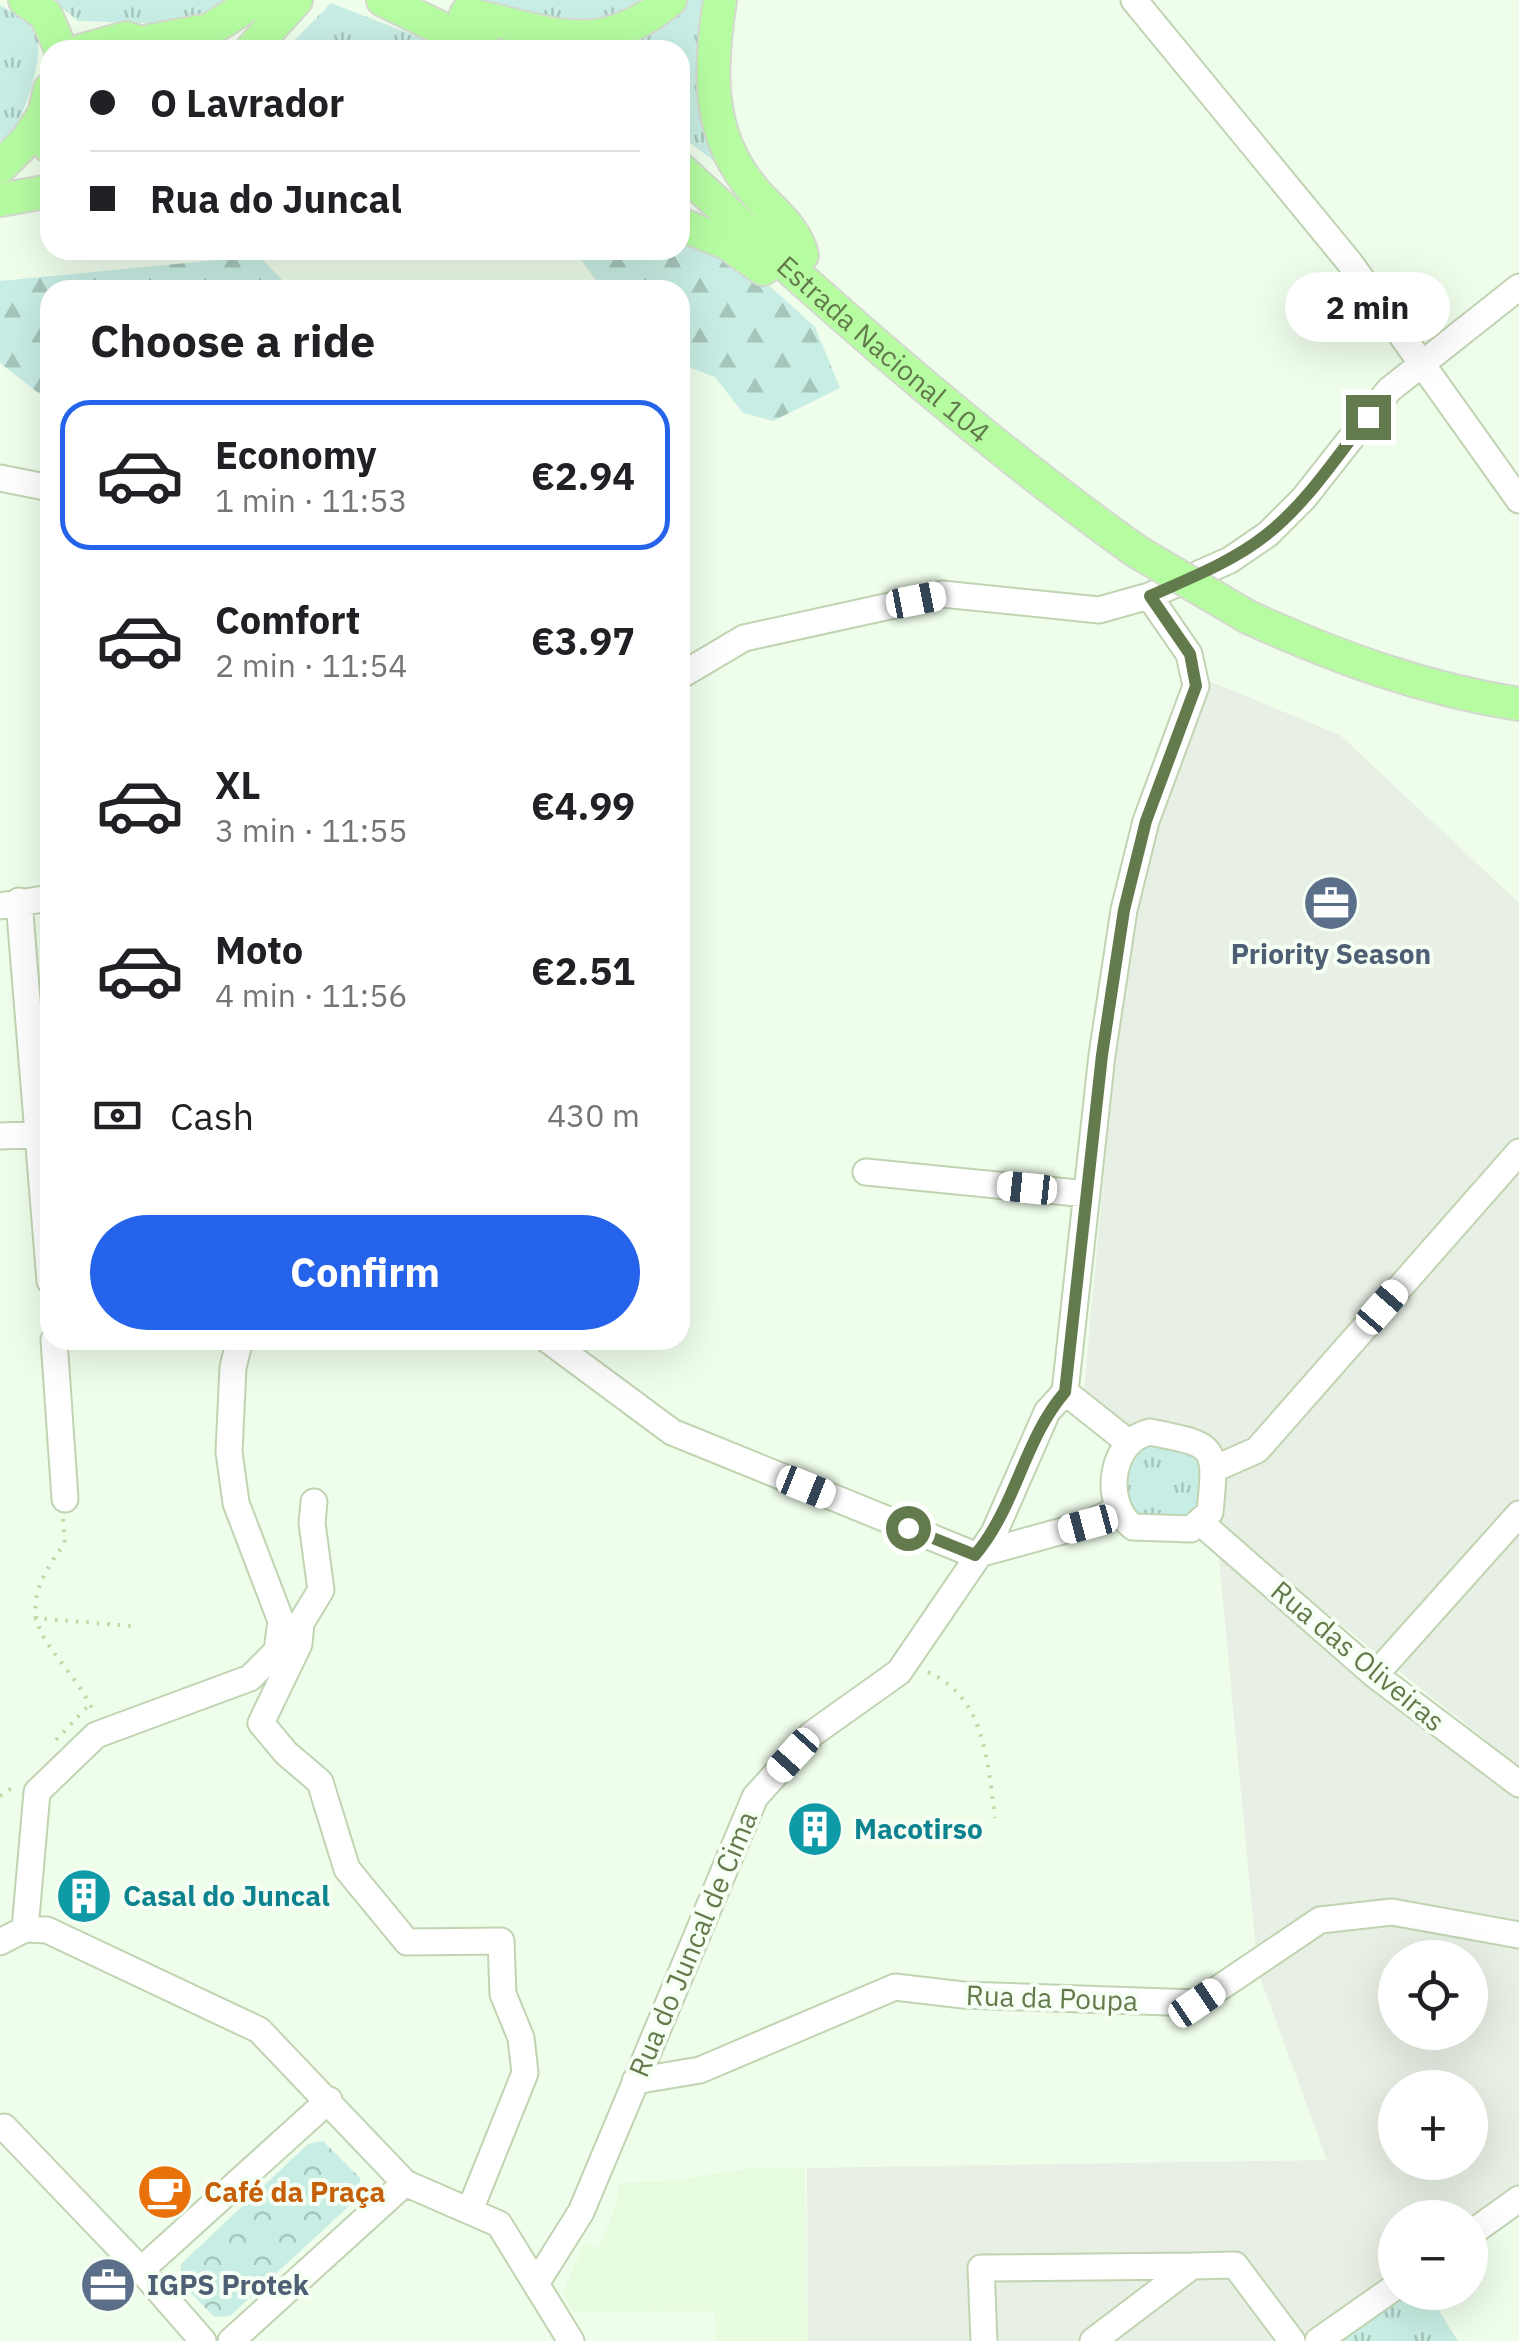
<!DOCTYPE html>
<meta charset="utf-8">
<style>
:root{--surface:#fff;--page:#f2f2f2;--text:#202124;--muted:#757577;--line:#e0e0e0;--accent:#2563eb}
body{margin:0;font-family:"IBM Plex Sans",sans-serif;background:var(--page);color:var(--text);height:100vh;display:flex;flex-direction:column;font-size:38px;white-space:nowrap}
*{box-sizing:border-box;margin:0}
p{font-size:32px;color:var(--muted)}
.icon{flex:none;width:55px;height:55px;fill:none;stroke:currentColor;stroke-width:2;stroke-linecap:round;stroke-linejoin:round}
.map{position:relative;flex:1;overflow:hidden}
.details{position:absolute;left:40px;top:280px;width:650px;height:1070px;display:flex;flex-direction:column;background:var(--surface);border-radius:30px;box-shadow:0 10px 40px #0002}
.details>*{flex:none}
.top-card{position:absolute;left:40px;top:40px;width:650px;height:220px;border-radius:30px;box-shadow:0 10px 40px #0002;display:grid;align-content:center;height:220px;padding:0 50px;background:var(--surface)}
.fabs{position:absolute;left:1378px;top:1940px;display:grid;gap:20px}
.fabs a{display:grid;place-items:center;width:110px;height:110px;border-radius:50%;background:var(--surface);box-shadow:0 10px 40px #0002;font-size:50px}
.end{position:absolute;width:45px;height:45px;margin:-22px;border:12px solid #637b4c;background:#fff;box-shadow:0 0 0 5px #fff}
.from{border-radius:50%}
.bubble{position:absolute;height:70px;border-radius:35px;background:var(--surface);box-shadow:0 10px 40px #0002;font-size:32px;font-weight:700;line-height:70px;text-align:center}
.car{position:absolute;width:30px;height:60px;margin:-30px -15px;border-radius:12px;box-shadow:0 0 8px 2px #0007;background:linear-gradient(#fff 24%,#345 0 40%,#fff 0 76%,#345 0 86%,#fff 0)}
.top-card b{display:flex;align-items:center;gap:35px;height:95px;font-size:38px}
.top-card b+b{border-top:2px solid var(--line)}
.top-card i{width:25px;height:25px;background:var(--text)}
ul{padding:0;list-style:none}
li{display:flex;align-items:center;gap:30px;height:150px;margin:0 20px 15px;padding:0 30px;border:5px solid transparent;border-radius:30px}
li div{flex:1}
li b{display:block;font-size:38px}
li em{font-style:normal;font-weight:700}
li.active{border-color:var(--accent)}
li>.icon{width:90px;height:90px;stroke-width:1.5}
h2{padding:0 50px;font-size:45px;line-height:120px}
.pay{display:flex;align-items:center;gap:25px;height:110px;padding:0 50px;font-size:38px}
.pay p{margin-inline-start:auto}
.button{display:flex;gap:20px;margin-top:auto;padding:20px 50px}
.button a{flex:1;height:115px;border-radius:60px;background:var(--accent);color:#fff;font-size:40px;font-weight:700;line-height:115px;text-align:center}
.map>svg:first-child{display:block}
.residential{fill:#e7fbdf}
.industrial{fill:#e8efe4;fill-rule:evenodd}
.grass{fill:url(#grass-tufts)}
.forest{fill:url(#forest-firs)}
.park{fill:url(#park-crowns)}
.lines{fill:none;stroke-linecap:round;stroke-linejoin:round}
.minor-casing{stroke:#c0d4b2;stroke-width:29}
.major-casing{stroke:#d3dacd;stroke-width:36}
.path{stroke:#bcdaa3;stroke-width:4;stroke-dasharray:2.5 8;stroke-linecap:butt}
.minor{stroke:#fff;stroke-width:25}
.major{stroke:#b6fda2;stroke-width:32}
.major-bridge-casing{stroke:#d3dacd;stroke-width:36;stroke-linecap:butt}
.major-bridge{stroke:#b6fda2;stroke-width:32}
.route{stroke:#637b4c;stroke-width:12}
.labels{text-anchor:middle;stroke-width:8;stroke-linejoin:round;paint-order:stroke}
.street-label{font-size:28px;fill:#637b4c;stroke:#f6fff3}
.service-label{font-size:28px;font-weight:bold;fill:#4e5e75;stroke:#f6fff3}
.culture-label{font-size:28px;font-weight:bold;fill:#0d838f;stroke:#f6fff3;text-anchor:start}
.food-label{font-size:28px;font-weight:bold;fill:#c56008;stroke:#f6fff3;text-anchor:start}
</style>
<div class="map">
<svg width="1519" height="2341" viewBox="0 0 1519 2341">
<defs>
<pattern id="grass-tufts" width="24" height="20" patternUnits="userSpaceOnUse" patternTransform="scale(2.5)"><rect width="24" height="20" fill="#c8ede4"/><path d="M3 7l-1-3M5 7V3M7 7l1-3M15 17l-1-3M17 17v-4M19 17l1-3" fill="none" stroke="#a6c5bb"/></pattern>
<pattern id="forest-firs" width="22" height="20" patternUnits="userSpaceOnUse" patternTransform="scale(2.5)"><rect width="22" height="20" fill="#c8ede4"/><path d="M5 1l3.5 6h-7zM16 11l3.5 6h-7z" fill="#a6c5bb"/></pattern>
<pattern id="park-crowns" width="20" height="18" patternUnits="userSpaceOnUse" patternTransform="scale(2.5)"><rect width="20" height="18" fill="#c8ede4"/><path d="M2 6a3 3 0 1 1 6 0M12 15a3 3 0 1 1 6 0" fill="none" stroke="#a6c5bb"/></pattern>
</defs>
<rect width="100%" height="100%" fill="#effdeb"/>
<path class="residential" d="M757,2167L805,2169L807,2341H716L715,2311L573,2312L563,2293L584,2243L599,2248L617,2204L619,2183L672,2181Z"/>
<path class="industrial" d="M1209,681L1340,735L1519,903V1767L1227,1533L1084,1389L1120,1000L1151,840Z
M1219,1558L1519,1799V2206L1470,2243V2218H1395V2292L1337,2341H808L807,2168L1327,2160L1258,1972ZM1395,1958H1470V2032H1395ZM1395,2088H1470V2162H1395Z"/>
<path class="grass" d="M53,0H228L214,12L181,24L78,21Z
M479,0H648L625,17L532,25Z
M684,0H712L724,169L680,135V50H596Z
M331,3L452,50H285Z
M0,5L34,25C50,53 20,129 0,152Z
M1150,1443L1194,1452L1203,1469L1199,1508L1187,1519L1137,1516L1124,1496L1132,1456Z
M1403,2292L1428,2293L1458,2341H1337Z"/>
<path class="forest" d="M680,239L763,280L815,327L840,388L773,421L743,413L715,377L680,364V290H603L574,250H680Z
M259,256L292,290H50V402L0,363V281Z"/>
<path class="park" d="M323,2141L360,2178L361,2195L230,2316L214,2317L180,2281L181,2264L308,2144Z"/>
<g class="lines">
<g class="minor-casing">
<path id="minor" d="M1134,0L1350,263L1519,500
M0,478L50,488
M680,676L744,638L917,600L942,594L1099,610L1149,596L1230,560L1268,534L1304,498L1389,390L1519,287
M19,901L50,1281
M0,906L50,898
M0,1136L50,1134
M866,1172L1087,1194
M54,1340L65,1499
M548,1340L672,1432L975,1555
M1150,1432C1216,1445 1217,1444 1210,1512L1191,1529L1133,1527C1102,1503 1110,1440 1150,1432Z
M1128,1442L1065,1392L1102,1055L1124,910L1146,821L1196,686L1189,654L1149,596
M1214,1469L1257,1450L1519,1152
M314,1502L312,1523L321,1590L301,1623L299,1644L261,1723L286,1753L320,1782L347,1869L407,1942L501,1941L503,1994L521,2038L525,2073L470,2210
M1201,1523L1375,1675L1519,1784
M975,1555L1088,1524L1116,1510
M1375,1675L1519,1514
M25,1929L37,1792L96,1735L250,1678L277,1651L281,1621L236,1503L229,1452L233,1367L240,1340
M0,1942L25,1929L47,1930L259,2030L405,2183L499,2224L571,2341
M635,2081L700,2070L895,1987L963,1995L1197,2003L1320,1920L1392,1912L1519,1935
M4,2127L141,2270
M1470,2234L1519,2199
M537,2282L581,2212L755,1797L812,1734L899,1672L994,1533L1047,1412L1065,1392
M203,2341L141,2270L329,2100
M231,2341L405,2183
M984,2341L981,2268L1192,2266
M1093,2341L1192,2266L1235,2265L1292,2341
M1318,2341L1395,2287"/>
</g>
<g class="major-casing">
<g id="major">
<path d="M25,0L46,15L61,50"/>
<path d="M383,0L486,50"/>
<path d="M720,0C709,71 706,136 756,193C774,213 795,228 802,255"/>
<path d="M466,14C548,30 596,62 670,0"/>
<path d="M149,41L209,30L257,0"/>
<path d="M83,50L126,38L167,50"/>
<path d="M251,50L296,0"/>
<path d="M50,89L44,114L50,147"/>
<path d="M0,167L27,140L44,114"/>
<path id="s1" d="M680,169C826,303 975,436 1136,551"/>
<path d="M0,200L50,191"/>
<path d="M680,224L727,243L763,269"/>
<path d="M1248,617C1336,657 1423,689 1519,704"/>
</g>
</g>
<path class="path" d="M63,1519L65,1543C0,1628 57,1640 93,1710
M34,1618L131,1626
M928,1672C986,1698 987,1762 995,1818
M56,1740L90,1704
M0,1796L15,1786"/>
<use href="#minor" class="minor"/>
<use href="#major" class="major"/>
<g class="major-bridge-casing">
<path id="major-bridge" d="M1136,551L1248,617"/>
</g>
<use href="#major-bridge" class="major-bridge"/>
</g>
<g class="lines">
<path class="route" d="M908,1528L975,1555C1016,1507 1024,1439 1065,1392L1102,1055L1124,910L1146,821L1196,686L1190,654L1150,596C1190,578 1232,562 1266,535C1307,503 1336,457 1368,417"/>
</g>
<defs>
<g id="office-disc" transform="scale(2.875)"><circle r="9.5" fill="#5c6f8a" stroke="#f6fff3"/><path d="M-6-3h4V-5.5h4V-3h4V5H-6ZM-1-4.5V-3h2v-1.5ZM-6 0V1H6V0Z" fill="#fff"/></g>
<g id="building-disc" transform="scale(2.875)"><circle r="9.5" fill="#0f9aa8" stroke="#f6fff3"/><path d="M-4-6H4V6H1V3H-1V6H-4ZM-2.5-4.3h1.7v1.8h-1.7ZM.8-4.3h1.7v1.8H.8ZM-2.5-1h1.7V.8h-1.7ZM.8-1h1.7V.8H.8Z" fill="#fff"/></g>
<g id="cafe-disc" transform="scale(2.875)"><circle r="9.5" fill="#e8710a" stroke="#f6fff3"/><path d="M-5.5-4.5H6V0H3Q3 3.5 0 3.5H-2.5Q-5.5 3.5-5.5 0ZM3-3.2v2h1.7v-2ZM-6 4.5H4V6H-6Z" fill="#fff"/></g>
</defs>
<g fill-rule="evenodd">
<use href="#office-disc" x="1331" y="903"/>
<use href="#building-disc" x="815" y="1829"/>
<use href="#building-disc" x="84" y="1896"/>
<use href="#cafe-disc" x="165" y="2192"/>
<use href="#office-disc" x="108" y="2285"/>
</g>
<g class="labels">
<g class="street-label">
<text dy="10" stroke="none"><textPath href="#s1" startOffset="272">Estrada Nacional 104</textPath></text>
<text transform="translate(1358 1656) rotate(40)" y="10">Rua das Oliveiras</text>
<text transform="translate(693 1944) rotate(-67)" y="10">Rua do Juncal de Cima</text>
<text transform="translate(1052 1998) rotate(2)" y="10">Rua da Poupa</text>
</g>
<g class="service-label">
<text x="1331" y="964">Priority Season</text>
<text x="147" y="2295" text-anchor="start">IGPS Protek</text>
</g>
<g class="culture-label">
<text x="854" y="1839">Macotirso</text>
<text x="123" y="1906">Casal do Juncal</text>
</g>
<g class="food-label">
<text x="204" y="2202">Café da Praça</text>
</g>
</g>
</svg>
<div class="fabs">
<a><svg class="icon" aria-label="locate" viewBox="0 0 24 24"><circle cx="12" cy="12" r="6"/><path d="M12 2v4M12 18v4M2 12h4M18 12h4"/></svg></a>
<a>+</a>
<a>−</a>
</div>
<i class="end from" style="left:908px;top:1528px"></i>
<i class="end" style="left:1368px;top:417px"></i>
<div class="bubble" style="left:1285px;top:272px;width:165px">2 min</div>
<i class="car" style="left:916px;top:600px;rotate:79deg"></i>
<i class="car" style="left:1027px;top:1188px;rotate:276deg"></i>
<i class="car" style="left:1382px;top:1307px;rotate:41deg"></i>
<i class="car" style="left:806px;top:1487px;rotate:112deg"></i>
<i class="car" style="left:1088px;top:1524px;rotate:255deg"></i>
<i class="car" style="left:793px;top:1755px;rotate:222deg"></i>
<i class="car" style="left:1197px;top:2003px;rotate:56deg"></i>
<div class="top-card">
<b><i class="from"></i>O Lavrador</b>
<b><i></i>Rua do Juncal</b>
</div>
<section class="details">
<h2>Choose a ride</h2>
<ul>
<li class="active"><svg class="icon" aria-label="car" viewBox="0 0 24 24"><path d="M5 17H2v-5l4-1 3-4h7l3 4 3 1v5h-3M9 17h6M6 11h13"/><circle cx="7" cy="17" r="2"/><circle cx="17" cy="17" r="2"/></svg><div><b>Economy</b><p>1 min · 11:53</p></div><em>€2.94</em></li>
<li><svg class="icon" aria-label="car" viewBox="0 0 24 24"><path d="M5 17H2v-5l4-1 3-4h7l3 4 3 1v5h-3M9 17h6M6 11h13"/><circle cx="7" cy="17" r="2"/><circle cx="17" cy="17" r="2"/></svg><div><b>Comfort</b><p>2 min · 11:54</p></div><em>€3.97</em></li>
<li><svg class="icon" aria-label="car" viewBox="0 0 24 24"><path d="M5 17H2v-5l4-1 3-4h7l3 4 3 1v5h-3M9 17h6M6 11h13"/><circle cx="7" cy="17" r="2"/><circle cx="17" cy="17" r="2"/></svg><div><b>XL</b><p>3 min · 11:55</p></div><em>€4.99</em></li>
<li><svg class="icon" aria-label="car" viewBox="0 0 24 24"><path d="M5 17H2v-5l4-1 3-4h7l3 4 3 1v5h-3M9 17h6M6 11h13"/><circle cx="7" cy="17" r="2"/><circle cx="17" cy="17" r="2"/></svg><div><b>Moto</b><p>4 min · 11:56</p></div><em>€2.51</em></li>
</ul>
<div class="pay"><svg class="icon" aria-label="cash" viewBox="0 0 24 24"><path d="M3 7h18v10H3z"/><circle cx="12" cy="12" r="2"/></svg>Cash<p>430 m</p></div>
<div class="button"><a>Confirm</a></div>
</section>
</div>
